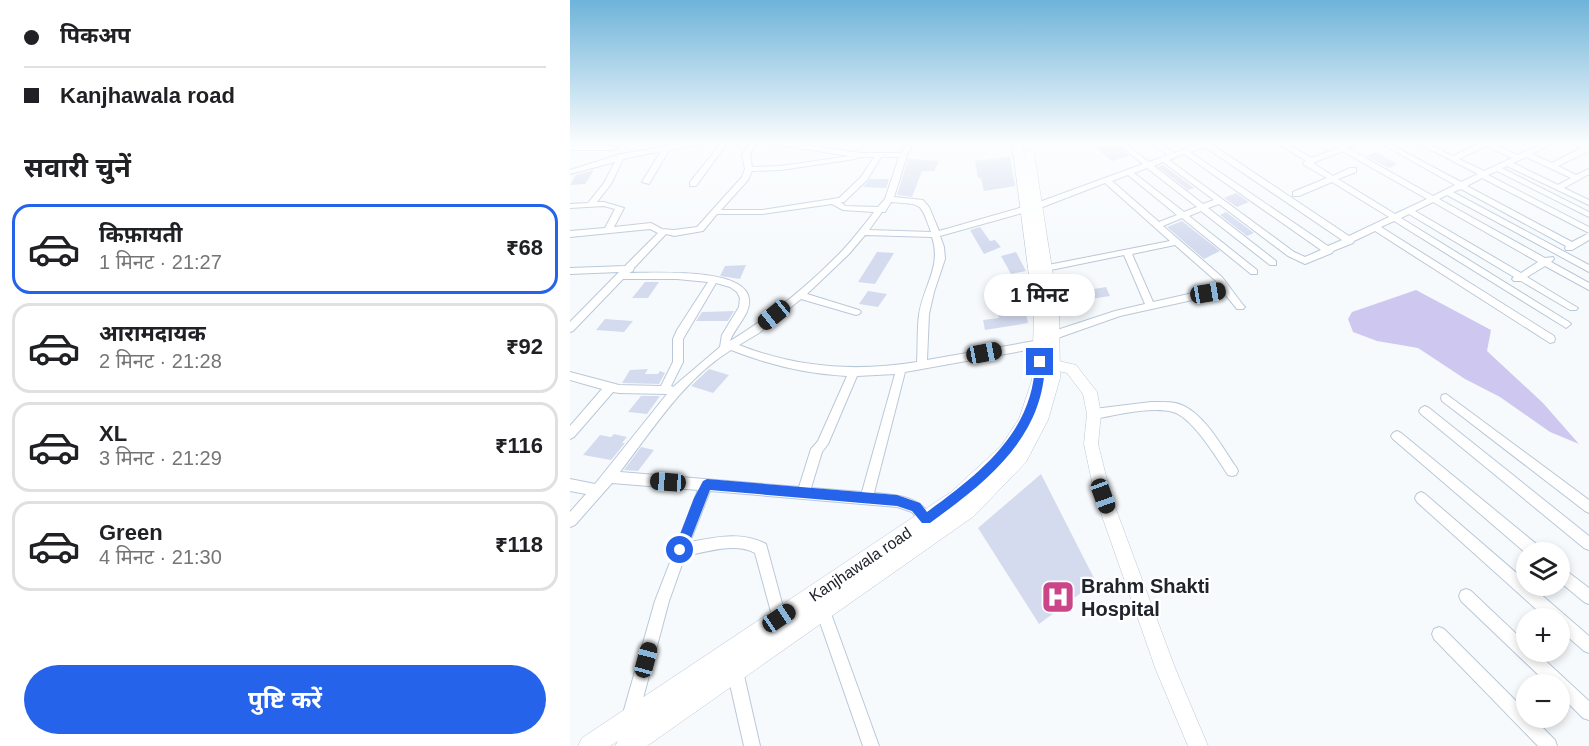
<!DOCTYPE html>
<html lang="hi">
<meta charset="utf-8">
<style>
:root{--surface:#fff;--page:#f2f2f2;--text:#202124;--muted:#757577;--line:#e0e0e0;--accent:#2563eb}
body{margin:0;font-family:Helvetica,"Noto Sans Devanagari",sans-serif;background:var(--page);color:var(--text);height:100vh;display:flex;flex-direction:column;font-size:22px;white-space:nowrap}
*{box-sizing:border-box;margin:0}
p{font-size:20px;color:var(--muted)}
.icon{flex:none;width:33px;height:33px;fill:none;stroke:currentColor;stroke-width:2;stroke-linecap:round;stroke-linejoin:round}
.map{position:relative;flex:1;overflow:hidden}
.panel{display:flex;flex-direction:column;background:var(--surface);width:570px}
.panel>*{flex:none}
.top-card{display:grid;align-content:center;height:132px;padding:0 24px;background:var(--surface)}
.tools{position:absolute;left:946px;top:542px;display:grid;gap:12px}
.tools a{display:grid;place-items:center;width:54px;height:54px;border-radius:50%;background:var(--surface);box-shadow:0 3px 9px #0003;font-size:30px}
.end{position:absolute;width:27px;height:27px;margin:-14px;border:8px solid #2563eb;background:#fff;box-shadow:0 0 0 3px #fff}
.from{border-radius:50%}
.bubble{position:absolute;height:42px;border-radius:21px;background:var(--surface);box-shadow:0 3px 9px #0003;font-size:20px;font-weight:700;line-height:42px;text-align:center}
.car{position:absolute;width:18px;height:36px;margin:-18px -9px;border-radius:8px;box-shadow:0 0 4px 2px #0007;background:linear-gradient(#222 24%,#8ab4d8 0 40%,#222 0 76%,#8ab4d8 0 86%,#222 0)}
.top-card b{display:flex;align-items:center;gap:21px;height:57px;font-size:22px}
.top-card b+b{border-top:2px solid var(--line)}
.top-card i{width:15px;height:15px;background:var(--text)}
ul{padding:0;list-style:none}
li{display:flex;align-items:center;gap:18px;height:90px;margin:0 12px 9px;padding:0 12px;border:3px solid var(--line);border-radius:18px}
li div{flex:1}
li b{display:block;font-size:22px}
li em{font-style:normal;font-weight:700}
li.selected{border-color:var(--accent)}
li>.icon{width:54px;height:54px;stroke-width:1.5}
h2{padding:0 24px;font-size:27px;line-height:72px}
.primary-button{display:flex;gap:12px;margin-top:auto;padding:12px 24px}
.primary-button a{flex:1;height:69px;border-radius:36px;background:var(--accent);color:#fff;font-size:24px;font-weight:700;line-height:69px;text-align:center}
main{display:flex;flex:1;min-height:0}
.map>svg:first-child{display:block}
.green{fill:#cec8f0}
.building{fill:#d4dbef}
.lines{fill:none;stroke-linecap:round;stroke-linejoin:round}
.minor-casing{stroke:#b9c8d9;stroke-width:2}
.tertiary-casing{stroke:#b9c8d9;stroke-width:1}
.secondary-casing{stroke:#b9c8d9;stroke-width:1}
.minor{fill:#fff;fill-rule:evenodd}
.tertiary{fill:#fff;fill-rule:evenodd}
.secondary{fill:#fff;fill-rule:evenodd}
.route{fill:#2563eb}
.labels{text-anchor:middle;stroke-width:4.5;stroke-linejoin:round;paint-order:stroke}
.street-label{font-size:16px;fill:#20252c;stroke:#fff}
.near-poi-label{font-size:20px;font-weight:bold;fill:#20252c;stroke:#fff;text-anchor:start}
</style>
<main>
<section class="panel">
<div class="top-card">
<b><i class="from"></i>पिकअप</b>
<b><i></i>Kanjhawala road</b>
</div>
<h2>सवारी चुनें</h2>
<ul>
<li class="selected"><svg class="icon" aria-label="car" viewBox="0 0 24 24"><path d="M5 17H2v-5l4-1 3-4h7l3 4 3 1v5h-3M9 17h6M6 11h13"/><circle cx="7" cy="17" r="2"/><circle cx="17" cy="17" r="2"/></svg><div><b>किफ़ायती</b><p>1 मिनट · 21:27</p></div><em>₹68</em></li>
<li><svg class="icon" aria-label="car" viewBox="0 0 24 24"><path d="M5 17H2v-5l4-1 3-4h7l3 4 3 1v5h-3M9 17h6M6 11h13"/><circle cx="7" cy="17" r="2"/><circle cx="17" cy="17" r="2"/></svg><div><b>आरामदायक</b><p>2 मिनट · 21:28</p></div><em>₹92</em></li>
<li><svg class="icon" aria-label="car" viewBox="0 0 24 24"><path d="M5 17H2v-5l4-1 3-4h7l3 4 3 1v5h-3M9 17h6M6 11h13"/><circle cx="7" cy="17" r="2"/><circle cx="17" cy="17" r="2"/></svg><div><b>XL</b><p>3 मिनट · 21:29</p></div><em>₹116</em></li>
<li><svg class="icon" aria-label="car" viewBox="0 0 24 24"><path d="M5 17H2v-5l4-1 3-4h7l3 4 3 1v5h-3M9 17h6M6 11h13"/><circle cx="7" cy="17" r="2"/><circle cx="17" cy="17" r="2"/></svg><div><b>Green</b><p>4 मिनट · 21:30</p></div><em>₹118</em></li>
</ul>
<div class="primary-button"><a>पुष्टि करें</a></div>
</section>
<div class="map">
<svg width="1019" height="746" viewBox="0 0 1019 746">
<rect width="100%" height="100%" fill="#f7fafd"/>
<path class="green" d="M846,290L921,330L917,351L973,403L1009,444L980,432L930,397L895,379L848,348L807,341L783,332L778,319L782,312Z"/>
<path class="building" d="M544,142L545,144L559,156L542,161L526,148Z
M806,152L828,164L819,168L796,156Z
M440,157L445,186L414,191L411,178H408L405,161Z
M338,159L369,161L364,171H352L342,197L327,195Z
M593,165L624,188L618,190L588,167Z
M24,170L15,184L0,185L6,175Z
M300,179H319L316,188L293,187Z
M666,193L679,202L667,207L654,198Z
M656,212L684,233L677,236L650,215Z
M612,221L650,251L634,259L597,227Z
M410,227L420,241L425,240L431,247L414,254L400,230Z
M307,252L324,253L305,284L288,282Z
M446,252L456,271L441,274L431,256Z
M176,265L170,279L150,276L155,266Z
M75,282H89L78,298H62Z
M536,287L540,296L515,300L512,291Z
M298,291L317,294L308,307L289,304Z
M436,295L440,308L454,305L458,323L415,330L413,320L429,318L424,297Z
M164,311L158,321H126L132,312Z
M35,319L63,321L54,332L26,330Z
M78,369L75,374H88L90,371L95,373L89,384L52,383L60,370Z
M139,369L159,375L143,393L121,386Z
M71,396H90L77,414L58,412Z
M44,434L57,437L52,443H55L41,460L13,455L30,435L41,437Z
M71,447L84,450L68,471L54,470Z
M471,474L526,582L469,624L408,528Z"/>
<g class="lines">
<g class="minor-casing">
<path id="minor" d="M122,142H136L133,144L99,150L79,184L72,182L91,151L53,159L41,184L27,202H34L54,208L44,227L81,223L92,229L104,230L127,227L172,177L175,169L172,154L181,142H187L180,154L182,167L211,166L280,156L201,144L198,142H214L291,153H331L338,142H344L337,155L324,197L353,200L359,207L369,231L464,204L573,164L546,142H553L579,162L598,155L580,142H587L604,153L631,143L630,142H644L641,144L779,236L819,217L762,182L729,196H723V192L757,178L734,165L733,163L736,161L705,142H713L742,158L767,148L759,142H767L773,145L782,142H790L778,148L863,196L885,185L808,142H816L891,182L908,174L846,142H854L883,156L910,143V142H922V143L947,155L976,142H984L962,154L982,163L1011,148L999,142H1007L1019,145V151L988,166L1006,175L1019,169V174L994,188L1019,200V205L937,166L932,168L1019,212V217L927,171L918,175L1019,227V233L912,178L897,186L1002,242L1019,233V240L1002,250H996L995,248L996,246L891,189L883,192L1019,265V272L877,195L869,199L975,258L983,257L984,259L981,262L1019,283V290L975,266L957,277L1008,308L1006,310H1000L951,281H944L942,279L944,277L839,214L831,218L999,322L1001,324L996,328L993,326L824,221L811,227L984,336L985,339L984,342L980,343L805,231L784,241L783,243L763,251L762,253L735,264L718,256L649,204L638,208L706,261V265H700L631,211L619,216L687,270V274H681L612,218L593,226L652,277L673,305L675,307L673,309H667L654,293L550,316L482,340L477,336L478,333L545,311L575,304L554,255L476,271L472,268L473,266L600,241L535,183L470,208L370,236L374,247L375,259L364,292L359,314L357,360L470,340L475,344L474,347L335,372L304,493C326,495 352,496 362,519L361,523L356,525L351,523L342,512L327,507L140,491L120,542C146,537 172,531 196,544L216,618L214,623L209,625L204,623L185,553C166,542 136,552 115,556L99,601L68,717L66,723L60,725L54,723L52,717L85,601L128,490L42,483L5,525L0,527V512L16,494L0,491V479L25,484L97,394L49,393L43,392L4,437L0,439V426L32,389L0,380V372L49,385L91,386L103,362V339L107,330L138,282L107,279H53L3,331L0,332V322L49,272L0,274V268L55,266L88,233L80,229L0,237V231L35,228L45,209L34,206L0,208V204L18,203L34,183L45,162L0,174V170L51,154ZM916,146L942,158L914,171L889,159ZM635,147L772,240L758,246L620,152ZM772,151L857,199L825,214L768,179L786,172V168H780L763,176L743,163ZM614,154L751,250L735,257L724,252L599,160ZM289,157H304L291,177L269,198L192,210H151L178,180L182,171L211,170L285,159ZM311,157H329L315,199L308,207L275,206L271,202H274L297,180ZM956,157L1001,178L988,185L943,163ZM593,162L644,200L633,204L584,166ZM577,168L627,207L614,212L564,173ZM558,175L607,215L589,222L542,181ZM321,202C353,205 350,201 361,232L299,230L312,212H315ZM863,202L968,262L951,273L845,211ZM262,204L273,210L304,212C294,225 283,239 272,251C239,285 201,316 160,341C165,327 181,314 179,299C176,267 83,273 59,273L63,271L64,268L96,234L104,236L133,231L147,214H192ZM295,235L362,237C372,267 353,286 349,315C347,330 348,347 347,362C286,372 227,368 169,345L189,333L231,299L286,315L289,314L291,312L289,310L237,294L279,254ZM605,245L646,281L650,287L583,302L562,254ZM146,283L160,287L167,292L170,298L169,307L152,335L150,347L103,387L101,386L113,362V339ZM161,350C199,365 237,374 277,376L248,441L241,449L229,487L50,472C83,429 114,379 161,350ZM325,374L292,492L241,488L252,452L258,444L287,376Z
M152,142H158L126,186H120V182Z
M0,146H43L47,148L43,150H0Z
M876,394L1019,500V513L1015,511L872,401L871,398L872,395Z
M581,402C593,402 604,401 614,406C637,418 652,447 666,467L668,471L666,475L662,476L658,475C647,458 622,417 603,412C581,406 547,415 524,419L520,417L518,414L520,411L524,409Z
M855,406L859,408L1019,536V550L1014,548L851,414L849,411L851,408Z
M827,431L831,433L970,547L972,552H957V554L823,439L821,436L823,433Z
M851,492L855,494L957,582V585H960L1019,636V653L1014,651L990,630V618H976L847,502L845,498L847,494Z
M990,566L1019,588V604L1014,602L990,582Z
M896,589L901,591L957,644V651H965L1019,701V720L1013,718L990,695V684H978L891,601L889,596L891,591Z
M252,601L257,603L259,608L309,746H293L245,608L247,603Z
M869,627L874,629L957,712V717H962L985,740L987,746H968L864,639L862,634L864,629Z
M165,663L170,666L173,671L190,746H174L157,671L160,666Z"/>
</g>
<g class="tertiary-casing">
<path id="tertiary" d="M472,357L506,365L527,392L531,414L528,444L541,496L605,668L638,746H618L586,670L525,496L514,444L517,414L513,394L497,373L467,366L465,362Z"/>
</g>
<g class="secondary-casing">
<path id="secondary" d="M442,142H452L456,168L454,153L459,150L464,153L489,314L490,378L478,420L456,462L404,516L77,746H45L48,741L40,746H8L12,738L381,492L431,446L449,419L462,380L464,315Z"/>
</g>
<use href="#minor" class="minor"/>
<use href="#tertiary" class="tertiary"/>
<use href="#secondary" class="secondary"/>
</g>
<linearGradient id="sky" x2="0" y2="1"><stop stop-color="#6eb3d9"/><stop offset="0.58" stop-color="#fbfdfe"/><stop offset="1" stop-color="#fbfdfe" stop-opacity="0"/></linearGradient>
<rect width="1019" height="246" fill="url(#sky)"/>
<path class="route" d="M470,358L475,362C474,438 416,482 360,523H352L342,511L327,506L140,490L115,554H106L104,550L124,498L133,481L137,479L327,495L350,503L357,512C409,474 464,432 465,362Z"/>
<defs>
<g id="hospital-square" transform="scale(1.725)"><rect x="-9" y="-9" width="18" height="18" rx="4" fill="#ca4689" stroke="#fff"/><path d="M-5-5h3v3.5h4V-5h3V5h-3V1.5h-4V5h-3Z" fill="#fff"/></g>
</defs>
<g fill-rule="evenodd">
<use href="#hospital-square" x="488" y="597"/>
</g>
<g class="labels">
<g class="street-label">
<text transform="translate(290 564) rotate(-34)" y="6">Kanjhawala road</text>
</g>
<g class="near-poi-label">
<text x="511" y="593">Brahm Shakti<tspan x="511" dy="23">Hospital</tspan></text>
</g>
</g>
</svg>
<div class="tools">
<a><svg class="icon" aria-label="layers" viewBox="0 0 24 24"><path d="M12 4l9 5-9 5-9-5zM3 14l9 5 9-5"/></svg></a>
<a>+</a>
<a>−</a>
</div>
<i class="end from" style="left:110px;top:550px"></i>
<i class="end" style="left:470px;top:362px"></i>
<div class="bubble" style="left:414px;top:274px;width:111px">1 मिनट</div>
<i class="car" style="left:638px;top:293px;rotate:80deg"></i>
<i class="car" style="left:204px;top:315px;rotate:231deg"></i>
<i class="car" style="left:414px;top:353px;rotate:79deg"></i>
<i class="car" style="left:98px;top:482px;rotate:274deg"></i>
<i class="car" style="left:533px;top:496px;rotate:160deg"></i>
<i class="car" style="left:209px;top:618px;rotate:56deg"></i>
<i class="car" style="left:76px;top:660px;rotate:15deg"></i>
</div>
</main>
